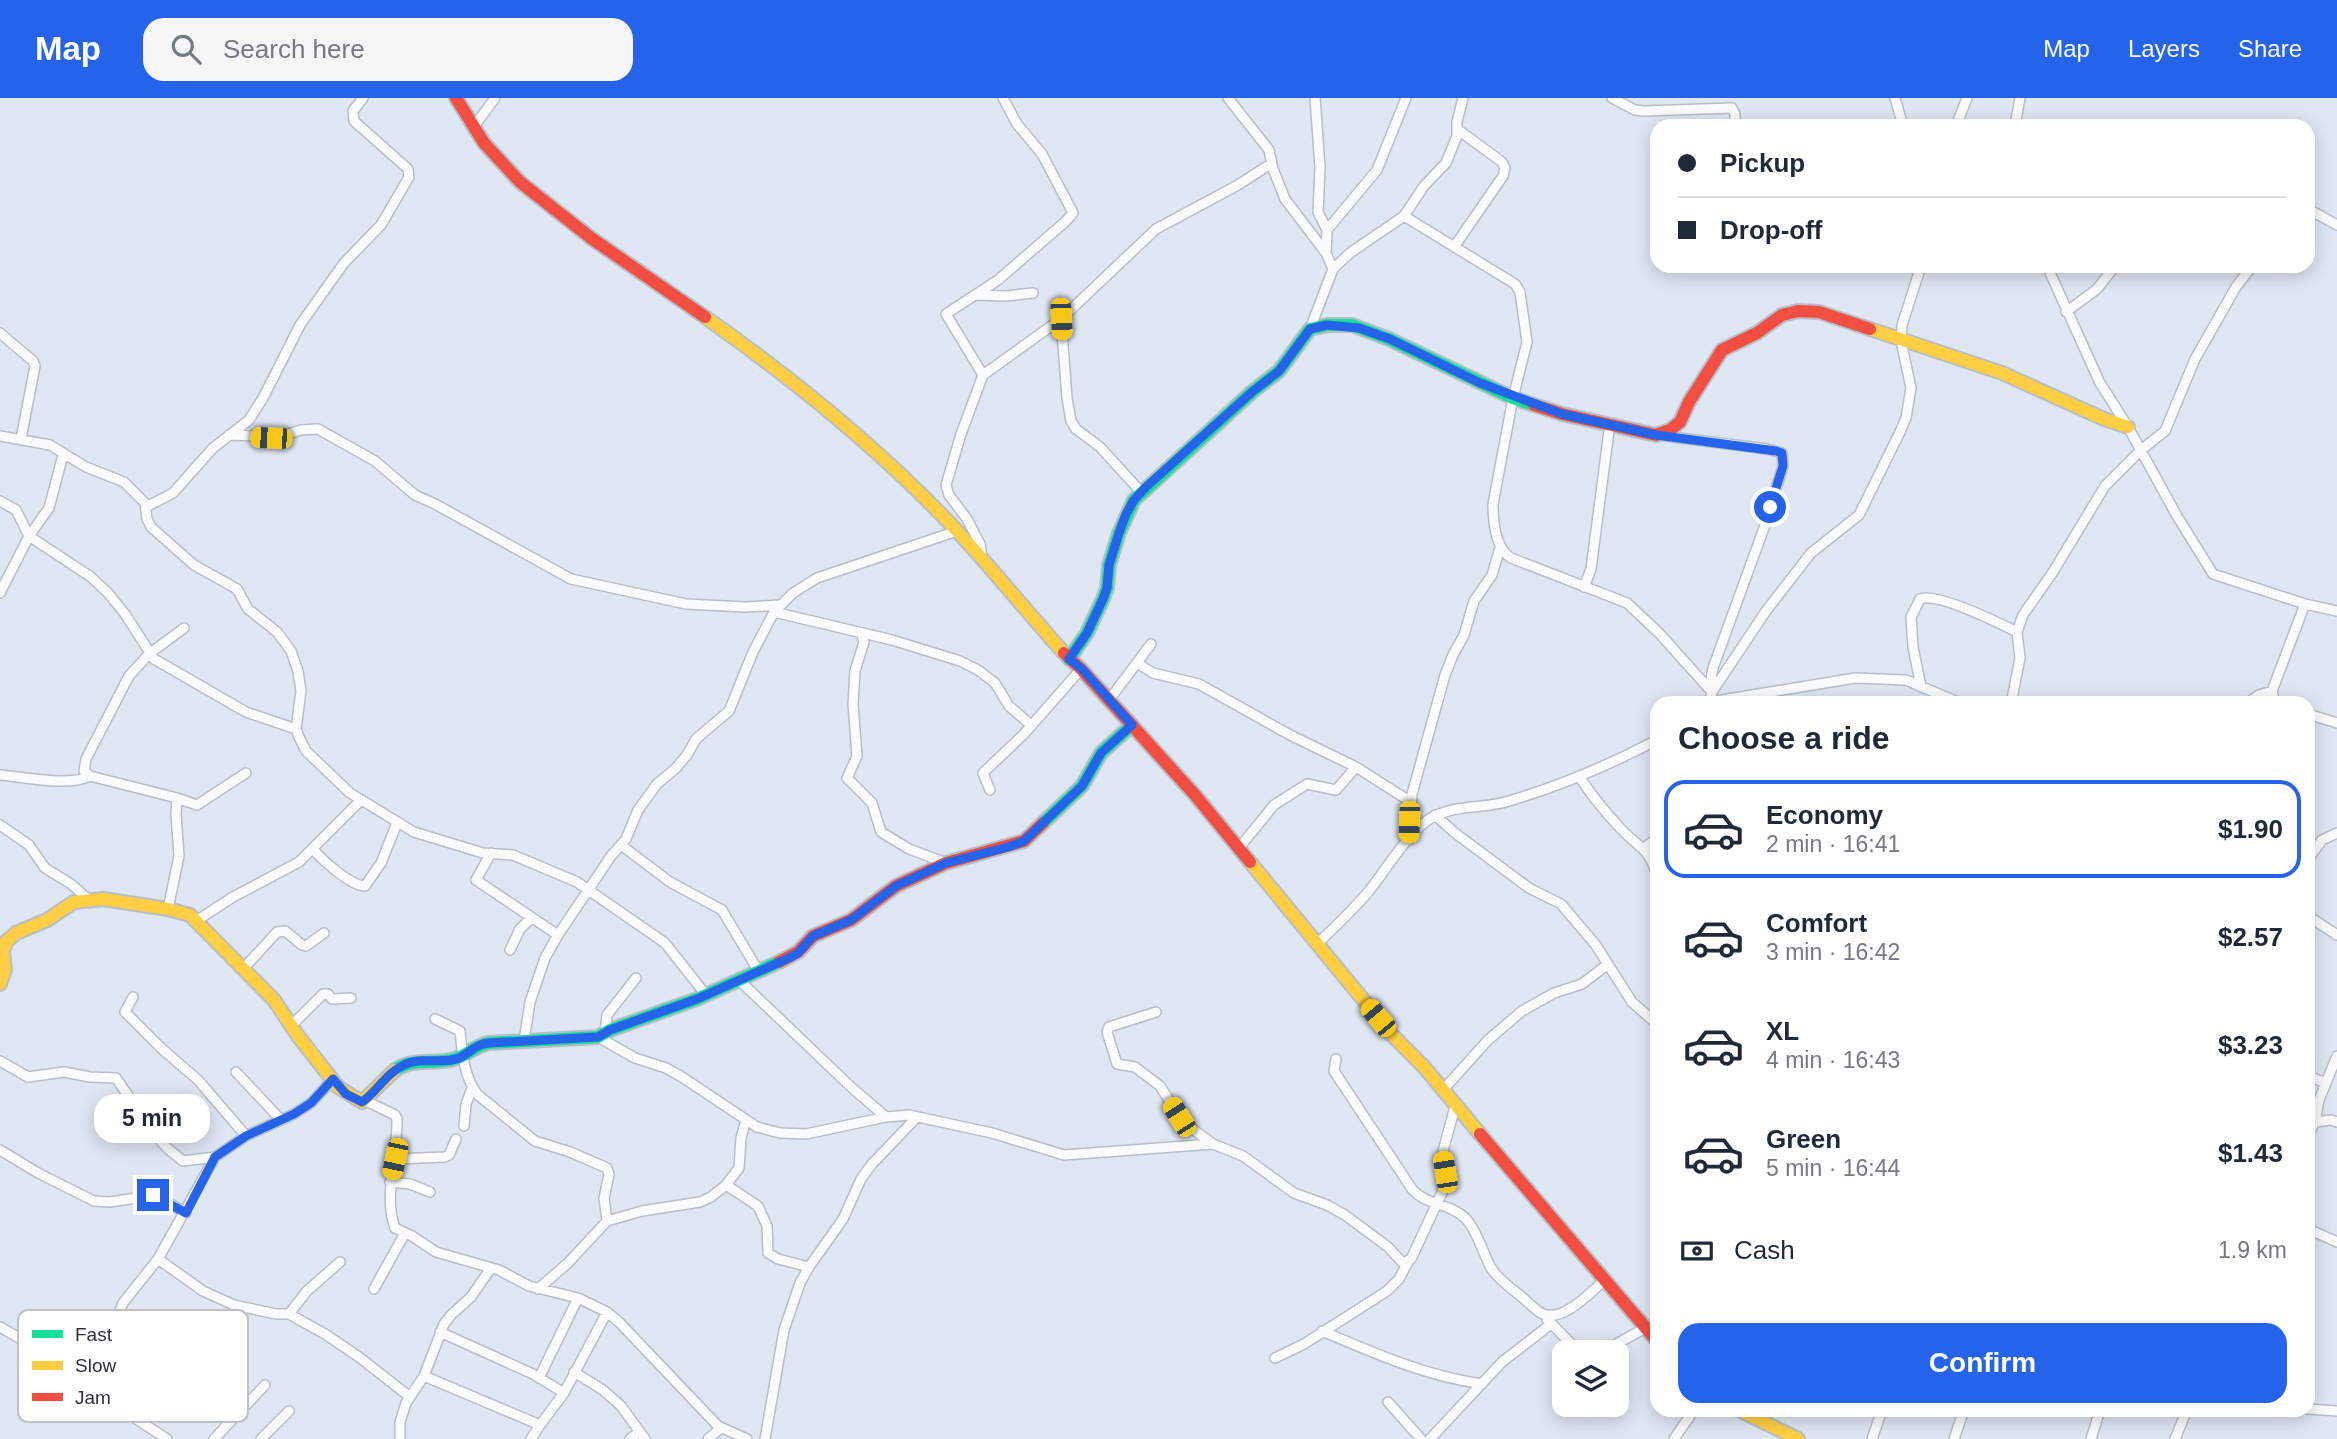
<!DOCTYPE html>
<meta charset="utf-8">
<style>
:root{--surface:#fff;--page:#f6f6f7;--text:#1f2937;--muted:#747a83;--line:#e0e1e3;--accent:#2563eb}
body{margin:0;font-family:Helvetica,sans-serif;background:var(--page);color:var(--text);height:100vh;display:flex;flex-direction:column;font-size:26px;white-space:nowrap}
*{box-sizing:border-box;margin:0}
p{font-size:23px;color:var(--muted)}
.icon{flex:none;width:38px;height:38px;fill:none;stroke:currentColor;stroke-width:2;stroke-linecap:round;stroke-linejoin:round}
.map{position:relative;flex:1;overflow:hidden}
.details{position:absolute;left:1650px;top:598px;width:665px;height:721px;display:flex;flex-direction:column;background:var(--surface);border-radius:21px;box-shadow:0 4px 18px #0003}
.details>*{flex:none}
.top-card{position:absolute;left:1650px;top:21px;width:665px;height:154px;border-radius:21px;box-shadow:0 4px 18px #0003;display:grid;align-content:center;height:154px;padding:0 28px;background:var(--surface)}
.fabs{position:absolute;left:1552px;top:1242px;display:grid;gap:14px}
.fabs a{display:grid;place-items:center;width:77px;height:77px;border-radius:14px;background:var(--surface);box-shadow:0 4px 18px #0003;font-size:35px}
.end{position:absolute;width:32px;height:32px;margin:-16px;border:9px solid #2563eb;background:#fff;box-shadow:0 0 0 4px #fff}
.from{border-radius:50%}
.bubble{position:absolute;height:49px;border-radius:21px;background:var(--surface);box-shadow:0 4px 18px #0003;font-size:23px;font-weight:600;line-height:49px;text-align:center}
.car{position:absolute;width:21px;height:42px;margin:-21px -10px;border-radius:9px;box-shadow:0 0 5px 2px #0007;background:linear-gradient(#f5c518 24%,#345 0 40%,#f5c518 0 76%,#345 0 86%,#f5c518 0)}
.top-card b{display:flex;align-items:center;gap:24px;height:66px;font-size:26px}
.top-card b+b{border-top:2px solid var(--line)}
.top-card i{width:18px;height:18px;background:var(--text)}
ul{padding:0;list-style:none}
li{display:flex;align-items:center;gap:21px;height:98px;margin:0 14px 10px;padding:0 14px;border:4px solid transparent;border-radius:21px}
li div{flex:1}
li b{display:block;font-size:26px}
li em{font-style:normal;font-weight:600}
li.selected{border-color:var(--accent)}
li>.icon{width:63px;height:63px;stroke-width:1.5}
h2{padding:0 28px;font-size:32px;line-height:84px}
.pay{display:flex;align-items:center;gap:18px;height:77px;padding:0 28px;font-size:26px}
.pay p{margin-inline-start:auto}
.action{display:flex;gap:14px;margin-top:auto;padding:14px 28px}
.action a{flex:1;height:80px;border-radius:21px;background:var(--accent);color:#fff;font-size:28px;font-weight:600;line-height:80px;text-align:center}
header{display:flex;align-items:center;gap:42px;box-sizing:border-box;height:98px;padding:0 35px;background:var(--accent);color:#fff}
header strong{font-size:33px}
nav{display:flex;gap:38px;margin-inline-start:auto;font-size:24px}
.search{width:490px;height:63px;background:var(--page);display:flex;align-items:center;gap:18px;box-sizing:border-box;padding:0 24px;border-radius:21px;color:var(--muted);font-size:26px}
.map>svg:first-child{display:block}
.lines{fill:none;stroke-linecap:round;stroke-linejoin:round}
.street-casing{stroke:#b7bec8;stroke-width:12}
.fast-casing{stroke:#b7bec8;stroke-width:16}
.slow-casing{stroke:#b7bec8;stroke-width:16}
.jam-casing{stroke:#b7bec8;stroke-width:16}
.street{stroke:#fafbfd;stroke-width:9}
.fast{stroke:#16e098;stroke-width:12}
.slow{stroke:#ffcf43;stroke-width:12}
.jam{stroke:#f24e42;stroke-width:12}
.route{stroke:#2563eb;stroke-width:9}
.key{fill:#fff;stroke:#bfc1c4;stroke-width:2}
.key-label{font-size:19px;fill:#2a313b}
</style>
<header>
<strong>Map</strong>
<div class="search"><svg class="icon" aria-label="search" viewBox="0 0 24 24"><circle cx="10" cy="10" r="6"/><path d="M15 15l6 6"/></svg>Search here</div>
<nav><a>Map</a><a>Layers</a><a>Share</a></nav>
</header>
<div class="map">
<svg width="2337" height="1341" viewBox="0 0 2337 1341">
<rect width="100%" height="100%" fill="#dfe7f3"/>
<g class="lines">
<g class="street-casing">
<path id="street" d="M1228,0L1269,52L1273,71L1285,101L1326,155
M1315,0L1320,69L1318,114L1327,132
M1612,0L1635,12L1644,13L1732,10L1735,16V28
M1895,0L1903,28
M1956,28L1967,0
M2015,28L2020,0
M473,30L495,0
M2308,111L2337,127
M1404,118L1515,186L1520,194L1527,244L1513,300L1493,406C1493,423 1495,450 1511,460L1627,505L1659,535L1712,594
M1454,149L1503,78L1505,70L1502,64L1457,31
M2047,168L2100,285L2128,329L2177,418L2213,476L2305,506L2272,593L2274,601L2278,606
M1333,171L1326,155L1327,132L1377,72L1406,0
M976,197L1006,198L1033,195
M2066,214L2097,191L2115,168
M1061,221L1067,300L1071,323L1076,331L1100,349L1141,394
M1310,231L1333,171L1350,155L1404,118L1424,88L1446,65L1457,38V24L1463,0
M0,235L33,263L35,268L21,341
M983,277L946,216L998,182L1065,124L1073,115L1042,56L1017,26L1003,0
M229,337L278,339L301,332L318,331L375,363L415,397L435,406L571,481L686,506L745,509L780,507
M1657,337L1767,351L1782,355L1783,368L1764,430L1713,570L1711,581L1712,594
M0,338L50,347L86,369L124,384L145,405L147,421L151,429L194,467L237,491L248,511L277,534L291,553L298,573L301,593L296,631L299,639L306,653L350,695L414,734L483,755L513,757L577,784L665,845L706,897
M0,403L16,412L29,438L91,479L108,495L125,516L154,561L246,614L296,631
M146,409L173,395L213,350L249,322L263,300L300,227L344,165L381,127L409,79L408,71L354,23L353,13L363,0
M982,460L980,446L967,421L949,397L946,387L961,336L983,277L1061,221L1156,131L1238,87L1272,65
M1584,489L1591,471L1610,325
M0,495L29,438L49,410L63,357
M2305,506L2337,513
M774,514L892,542L960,563L978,572L995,585L1009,608L1031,627
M184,530L149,556L129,578L86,661L84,673L90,678L177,700L197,707L246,675
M861,535L864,544L855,573L853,606L857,658L847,680L872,705L881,734L909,751L946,765
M1137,565L1153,575L1199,586L1290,637L1356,669L1411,704
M1921,589L1913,549L1911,519L1920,501C1937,494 1999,525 2017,534
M1109,602L1151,546
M1710,604L1855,580L1906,582L1962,606
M1709,606L1712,594L1766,513L1811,455L1859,417L1900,334L1906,320L1911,290L1901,243L1902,227L1921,168
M2011,606L2020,560L2017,534L2023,517L2053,474L2105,388L2141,352L2165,333L2195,261L2236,189L2252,168
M2246,606L2259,597L2272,593
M2308,616L2337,625
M0,677C24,679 69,689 90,678
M1579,678C1591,697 1605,714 1621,731C1640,751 1649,749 1657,778
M990,692L983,675L1024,636L1081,571
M1435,717L1455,735L1529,790L1561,806L1595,846L1632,904L1657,926
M0,727L29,747L45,770L71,786L88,801
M1409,742L1412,696L1445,577L1453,557L1464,537L1474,503L1492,477L1500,450
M621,747L670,784L722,812L759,874
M1239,750L1274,707L1307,686L1336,692L1356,669
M1644,750L1657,740
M313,751C322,762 351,788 365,788L381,765L397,725
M491,755L476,782L558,837
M2308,761L2322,742L2337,735
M168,811L179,758L176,716L177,700
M2308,818L2337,837
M196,823L233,799L299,764L360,703
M1317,846C1335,829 1353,812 1369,793C1385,773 1410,732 1431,720C1455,706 1484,711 1509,703C1560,688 1611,666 1657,642
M510,852L520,831L530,821
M244,870L277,834L285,833L302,847L306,848L324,835
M740,883L851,989L886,1019
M133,899L125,914L161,950L198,982L246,1038
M1156,914L1109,929L1107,934L1117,966L1135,969L1160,988L1183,1024L1213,1046
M435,921L460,933C462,954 464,980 478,997L535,1043L570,1054L607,1070L609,1077L604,1100L607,1123
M292,927L323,896H328L332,901L351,900
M605,934L607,917L636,880
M598,939L635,960L666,970L682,979L757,1029L780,1035L806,1036L886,1019L909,1017L992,1035L1064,1057L1213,1046L1243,1058L1294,1095L1327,1107L1345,1117L1388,1149L1403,1165L1411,1161L1445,1088L1443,1053L1455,1009
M524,943L530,904L545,860L558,837L611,758L626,741L638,712L657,686L675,671L687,657L696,641L729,613L753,554L774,514L793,495L817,480L957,433
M1336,961L1334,973L1412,1091C1426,1108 1452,1105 1467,1122C1478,1135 1483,1155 1491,1170C1498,1181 1512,1191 1522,1199C1528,1204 1536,1213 1543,1216C1565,1224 1591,1193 1606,1181
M0,963L28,979L64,974L90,979L116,980L153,1034L167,1050L183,1063L215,1059
M236,974L281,1022
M2308,978L2326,985
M1443,992L1488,942L1522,913L1554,895L1582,886L1608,866
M366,1003L395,1017L397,1021C398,1054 383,1100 395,1130L412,1138L436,1154L499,1172L529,1188L578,1200L607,1214L619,1224L718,1328L747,1341
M2315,1024L2319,1002L2337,958
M464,1028L466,1006L472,990
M2308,1037L2315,1024L2331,1022L2337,1024
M0,1052L38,1075L94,1103L110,1104L155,1097L186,1115
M395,1061L445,1059L449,1057L456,1041
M390,1084L410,1086L430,1094
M726,1087L758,1108L767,1128L768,1155L778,1161L809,1169
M2308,1131L2337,1144
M158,1161L203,1193L234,1207L276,1216H289L325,1236L359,1259L410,1299
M374,1191L405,1135
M538,1191L568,1165L607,1123L642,1113L700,1104L711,1099L726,1087L739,1070L741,1040L746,1022
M289,1216L307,1193L340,1164
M1547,1221L1580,1255
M0,1229L44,1254L84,1287L167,1341
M1322,1233C1374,1255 1425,1278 1482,1286
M440,1234L533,1276L564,1295
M1607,1255L1613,1248L1645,1230
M1275,1260L1304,1246L1387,1193L1399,1181L1408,1164
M574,1274L603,1292L621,1308L645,1341
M424,1278L540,1327L564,1295L607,1214
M539,1280L578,1200
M84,1287L98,1270L123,1205L158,1161L215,1059L246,1038L294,1016L311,1005L333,981
M1388,1304L1421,1341
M2308,1311L2337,1313
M214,1341L265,1287
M261,1341L289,1313
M400,1341V1324L406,1305L424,1278L444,1226L452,1216L471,1199L491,1170
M531,1341L540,1327
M630,1341L639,1334
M708,1341L721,1330
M765,1341L784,1232L800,1185L809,1169L843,1121L861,1081L872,1066L917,1019
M1430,1341L1502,1264L1551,1226
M1674,1341L1694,1312
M1872,1341L1882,1312
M1954,1341L1964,1312
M2091,1341L2100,1312
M2175,1341L2187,1312"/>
</g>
<g class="fast-casing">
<path id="fast" d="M1069,561L1087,535L1103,501L1107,490L1109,467L1119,435L1134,402L1252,294L1279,273L1310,231L1327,227H1352L1389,241L1513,300L1534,307
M1043,725L1082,688L1101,655L1132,627
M395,972C414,959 433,967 454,961C467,958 475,947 489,945L598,939L610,932L697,901L779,864"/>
</g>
<g class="slow-casing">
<path id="slow" d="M705,219C796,283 882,353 958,434C994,473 1028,515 1064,555
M1870,231L2002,275L2104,321L2128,329
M1250,764L1393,938L1424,969L1480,1036
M0,886L5,872L3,853L6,844L16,835L47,822L74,804L103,801L168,811L190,817L274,902L298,938L338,989L362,1004L395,972
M1739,1312L1798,1341"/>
</g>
<g class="jam-casing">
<path id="jam" d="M456,0L484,45L520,84L591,140L705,219
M1534,307L1562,316L1656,337L1670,332L1680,324L1689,304L1722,252L1757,235L1782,217L1798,213L1819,214L1870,231
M1064,555L1081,571L1195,697L1250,764
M779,864L798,854L813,838L851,822L896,788L946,765L1024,743L1043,725
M1480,1036L1657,1243"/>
</g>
<use href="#street" class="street"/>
<use href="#fast" class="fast"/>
<use href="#slow" class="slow"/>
<use href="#jam" class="jam"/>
</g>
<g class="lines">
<path class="route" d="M153,1097L186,1115L215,1059L246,1038L294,1016L311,1005L333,981L346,996L362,1004C377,994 386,975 404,967C421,958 442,967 459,960C471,955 473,947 488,945L598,939L610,932L697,901L789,860L798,855L813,838L851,822L896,788L946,765L1008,749L1024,743L1082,688L1101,655L1132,627L1082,571L1069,561L1087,535L1103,501L1107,490L1109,467L1119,435L1126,416L1134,402L1146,389L1252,294L1279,273L1310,231L1327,227L1359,230L1390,241L1480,285L1562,316L1656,337L1776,353L1782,355L1783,368L1770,409"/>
</g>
<rect x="18" y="1212" width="230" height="112" rx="10" class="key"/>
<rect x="32" y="1232" width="31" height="8" fill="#16e098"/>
<rect x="32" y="1263" width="31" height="9" fill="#ffcf43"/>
<rect x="32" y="1295" width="31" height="8" fill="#f24e42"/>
<g class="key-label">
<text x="75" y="1243">Fast</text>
<text x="75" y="1274">Slow</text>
<text x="75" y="1306">Jam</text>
</g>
</svg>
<div class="fabs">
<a><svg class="icon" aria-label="layers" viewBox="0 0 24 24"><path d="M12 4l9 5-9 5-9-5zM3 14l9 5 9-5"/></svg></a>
</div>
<i class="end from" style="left:1770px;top:409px"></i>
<i class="end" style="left:153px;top:1097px"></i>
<div class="bubble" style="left:94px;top:996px;width:116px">5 min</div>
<i class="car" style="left:1061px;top:221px;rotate:177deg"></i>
<i class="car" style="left:271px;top:340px;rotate:272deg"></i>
<i class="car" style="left:1409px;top:724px;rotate:182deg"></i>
<i class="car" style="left:1378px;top:920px;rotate:320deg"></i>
<i class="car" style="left:1179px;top:1019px;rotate:328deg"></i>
<i class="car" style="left:395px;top:1061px;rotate:192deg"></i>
<i class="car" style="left:1445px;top:1074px;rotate:351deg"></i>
<div class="top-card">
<b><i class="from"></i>Pickup</b>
<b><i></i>Drop-off</b>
</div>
<section class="details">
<h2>Choose a ride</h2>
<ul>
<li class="selected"><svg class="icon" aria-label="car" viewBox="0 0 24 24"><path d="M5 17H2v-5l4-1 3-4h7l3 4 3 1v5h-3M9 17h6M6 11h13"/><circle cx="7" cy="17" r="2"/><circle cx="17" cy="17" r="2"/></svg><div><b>Economy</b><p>2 min · 16:41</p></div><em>$1.90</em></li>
<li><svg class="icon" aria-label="car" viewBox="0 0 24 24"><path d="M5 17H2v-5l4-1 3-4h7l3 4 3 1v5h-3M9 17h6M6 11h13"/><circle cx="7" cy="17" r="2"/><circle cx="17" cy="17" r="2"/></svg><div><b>Comfort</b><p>3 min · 16:42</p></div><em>$2.57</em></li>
<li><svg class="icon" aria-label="car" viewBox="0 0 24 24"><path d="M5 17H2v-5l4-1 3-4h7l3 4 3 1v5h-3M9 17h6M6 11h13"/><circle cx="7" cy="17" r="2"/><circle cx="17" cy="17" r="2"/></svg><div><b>XL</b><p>4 min · 16:43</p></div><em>$3.23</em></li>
<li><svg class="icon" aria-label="car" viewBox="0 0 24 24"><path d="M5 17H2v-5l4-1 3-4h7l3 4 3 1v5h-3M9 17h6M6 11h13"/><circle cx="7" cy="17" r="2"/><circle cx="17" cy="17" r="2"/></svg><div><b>Green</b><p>5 min · 16:44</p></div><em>$1.43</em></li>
</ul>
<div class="pay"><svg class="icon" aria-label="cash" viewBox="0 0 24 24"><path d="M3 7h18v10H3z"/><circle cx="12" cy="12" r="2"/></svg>Cash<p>1.9 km</p></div>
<div class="action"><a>Confirm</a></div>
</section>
</div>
